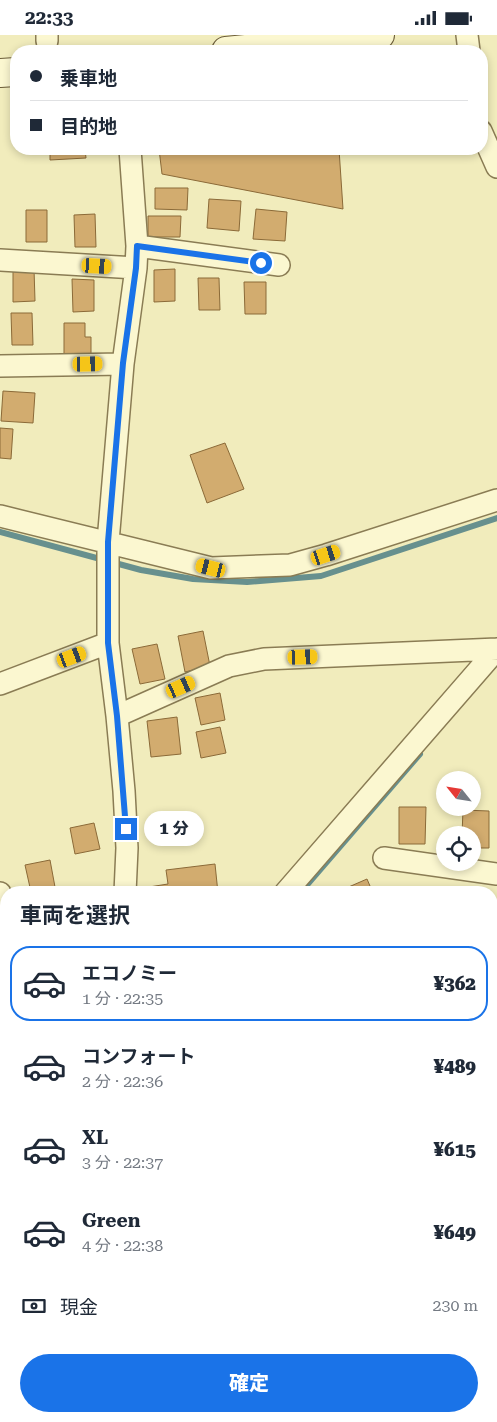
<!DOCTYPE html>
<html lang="ja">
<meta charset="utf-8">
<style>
:root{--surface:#fff;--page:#f2f2f3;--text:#1f2937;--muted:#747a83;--line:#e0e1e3;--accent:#1a73e8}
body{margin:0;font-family:"Roboto Serif","Noto Sans JP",serif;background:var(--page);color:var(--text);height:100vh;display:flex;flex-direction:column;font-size:19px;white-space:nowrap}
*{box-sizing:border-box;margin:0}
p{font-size:16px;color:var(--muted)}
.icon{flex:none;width:28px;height:28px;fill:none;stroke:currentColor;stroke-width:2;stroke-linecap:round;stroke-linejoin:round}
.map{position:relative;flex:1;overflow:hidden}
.sheet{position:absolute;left:0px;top:851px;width:498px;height:536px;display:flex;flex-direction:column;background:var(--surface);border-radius:20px 20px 0 0;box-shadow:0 2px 8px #0003}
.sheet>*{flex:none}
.guide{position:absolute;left:10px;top:10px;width:478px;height:110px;border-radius:20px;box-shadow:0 2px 8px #0003;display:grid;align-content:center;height:110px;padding:0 20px;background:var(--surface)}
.needle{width:32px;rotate:300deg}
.buttons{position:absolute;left:436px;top:736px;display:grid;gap:10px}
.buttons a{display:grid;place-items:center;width:45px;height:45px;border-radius:50%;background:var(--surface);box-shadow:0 2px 8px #0003;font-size:25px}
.end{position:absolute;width:22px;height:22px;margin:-11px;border:6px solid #1a73e8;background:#fff;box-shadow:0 0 0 2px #fff}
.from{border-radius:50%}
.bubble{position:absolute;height:35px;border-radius:18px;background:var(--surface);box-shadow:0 2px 8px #0003;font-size:16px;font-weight:800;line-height:35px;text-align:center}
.car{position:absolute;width:15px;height:30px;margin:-15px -8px;border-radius:6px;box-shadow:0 0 4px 1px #0007;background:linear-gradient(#f5c518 24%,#345 0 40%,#f5c518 0 76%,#345 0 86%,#f5c518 0)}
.guide b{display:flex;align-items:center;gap:18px;height:48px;font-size:19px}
.guide b+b{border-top:1px solid var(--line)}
.guide i{width:12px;height:12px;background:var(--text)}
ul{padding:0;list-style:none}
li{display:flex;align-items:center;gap:15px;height:75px;margin:0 10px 8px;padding:0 10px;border:2px solid transparent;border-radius:20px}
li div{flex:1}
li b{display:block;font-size:19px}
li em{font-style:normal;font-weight:800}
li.active{border-color:var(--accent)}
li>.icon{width:45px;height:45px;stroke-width:1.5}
h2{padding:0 20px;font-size:22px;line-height:60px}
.pay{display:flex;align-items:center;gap:12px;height:55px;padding:0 20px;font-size:19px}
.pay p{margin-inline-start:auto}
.action{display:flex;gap:10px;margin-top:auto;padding:10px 20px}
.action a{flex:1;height:58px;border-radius:30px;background:var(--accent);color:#fff;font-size:20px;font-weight:800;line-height:58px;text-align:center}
.status{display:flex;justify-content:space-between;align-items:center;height:35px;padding:0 25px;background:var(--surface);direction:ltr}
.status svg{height:14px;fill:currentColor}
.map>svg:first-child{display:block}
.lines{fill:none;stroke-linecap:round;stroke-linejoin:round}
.stream{stroke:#67908e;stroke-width:6}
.building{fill:#d2ac6f;stroke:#8b6a38}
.street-casing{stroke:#8a7c54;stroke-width:24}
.secondary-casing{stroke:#6b5c38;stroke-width:30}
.street{stroke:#fbf7d0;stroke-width:21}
.secondary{stroke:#fbf7d0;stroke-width:28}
.route{stroke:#1a73e8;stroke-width:6}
</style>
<div class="status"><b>22:33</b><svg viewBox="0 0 49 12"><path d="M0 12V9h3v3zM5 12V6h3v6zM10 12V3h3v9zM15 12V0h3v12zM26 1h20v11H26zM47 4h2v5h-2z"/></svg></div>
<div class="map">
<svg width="497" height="1387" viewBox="0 0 497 1387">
<rect width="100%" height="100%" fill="#f1ecbc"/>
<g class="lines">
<path class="stream" d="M0,497L141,535L193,544L247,547L321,541L497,483
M300,858L420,719
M0,1202L6,1195"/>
</g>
<path class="building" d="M50,114H85L86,123L50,125Z
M159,114H339L343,174L162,139Z
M155,153H188L187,175L155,174Z
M209,164L241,166L239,196L207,193Z
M256,174L287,177L285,206L253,204Z
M26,175H47V207H26Z
M95,179L96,212H75L74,180Z
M148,181H181L180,202H148Z
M34,234L35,266L13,267V235Z
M175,234V266L154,267V235Z
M198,243H219L220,275H199Z
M72,244L94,245V276L73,277Z
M244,247H266V279H245Z
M11,278H32L33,310H12Z
M64,288H85V302H91V320H64Z
M3,356L35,358L33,388L1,386Z
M0,393L13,394L11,424L0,423Z
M225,408L244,454L207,468L190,420Z
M203,596L210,631L185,637L178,601Z
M157,609L165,644L140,649L132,614Z
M220,658L225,685L201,690L195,663Z
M177,682L181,719L151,722L147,686Z
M220,692L226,718L201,723L196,697Z
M399,772H426L425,809H399Z
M463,775L489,776V813H472V800H462Z
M94,788L100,814L75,819L70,793Z
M50,825L55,852L31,857L25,830Z
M215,829L218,858H149V852L168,849L166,835Z
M367,844L373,858H346L344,854Z
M494,917H497V954H493Z
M491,999L497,1000V1028L491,1027Z
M491,1038H496L497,1067L491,1068Z
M491,1107H497V1142H491Z
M491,1181L497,1182V1210L491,1209Z
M491,1250H497V1293H491Z
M0,1376H6V1381H121L122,1387H0Z"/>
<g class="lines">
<g class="street-casing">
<path id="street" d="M47,0V6
M467,0L469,16
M481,96L497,132
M137,211L279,230
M0,225L136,233
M0,331L123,329
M0,481L211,533L290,530L326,520L497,465
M0,649L108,608
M117,681L229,631L264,624L497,614
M384,823L497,839
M0,858L6,888
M125,858L127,813L124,756L117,681L108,608V507L123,329L136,233L137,211L130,114
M285,858L497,614
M491,967L497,968
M0,983L6,981
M491,1090H497
M0,1177L6,1170
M491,1236L497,1235
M162,1387V1381"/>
</g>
<g class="secondary-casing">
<path id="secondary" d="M226,16L380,0
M0,38L16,37"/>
</g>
<use href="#street" class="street"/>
<use href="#secondary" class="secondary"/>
</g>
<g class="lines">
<path class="route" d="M126,794L117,681L108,608V507L123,328L136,233L137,211L261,228"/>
</g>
</svg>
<div class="buttons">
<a><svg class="needle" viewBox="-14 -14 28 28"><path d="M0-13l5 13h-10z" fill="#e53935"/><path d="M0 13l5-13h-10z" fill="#747a83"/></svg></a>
<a><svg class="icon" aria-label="locate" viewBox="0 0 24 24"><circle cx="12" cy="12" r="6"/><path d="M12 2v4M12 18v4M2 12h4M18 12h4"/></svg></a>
</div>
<i class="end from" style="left:261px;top:228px"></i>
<i class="end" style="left:126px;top:794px"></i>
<div class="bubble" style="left:144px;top:776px;width:60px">1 分</div>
<i class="car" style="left:97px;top:231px;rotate:93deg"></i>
<i class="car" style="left:88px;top:329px;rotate:89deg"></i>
<i class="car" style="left:326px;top:520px;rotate:72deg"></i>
<i class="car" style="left:211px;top:533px;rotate:284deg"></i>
<i class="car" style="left:72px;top:622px;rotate:69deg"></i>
<i class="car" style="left:303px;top:622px;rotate:88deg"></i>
<i class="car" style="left:181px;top:652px;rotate:66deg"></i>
<div class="guide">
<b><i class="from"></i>乗車地</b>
<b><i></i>目的地</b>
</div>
<section class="sheet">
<h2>車両を選択</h2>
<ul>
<li class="active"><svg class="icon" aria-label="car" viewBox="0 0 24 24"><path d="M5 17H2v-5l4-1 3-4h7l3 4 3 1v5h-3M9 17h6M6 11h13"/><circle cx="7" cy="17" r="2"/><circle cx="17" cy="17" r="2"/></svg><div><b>エコノミー</b><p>1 分 · 22:35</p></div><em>¥362</em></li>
<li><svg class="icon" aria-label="car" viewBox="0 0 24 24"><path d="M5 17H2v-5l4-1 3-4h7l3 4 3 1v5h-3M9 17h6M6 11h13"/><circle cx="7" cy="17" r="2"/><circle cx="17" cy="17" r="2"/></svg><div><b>コンフォート</b><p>2 分 · 22:36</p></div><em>¥489</em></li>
<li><svg class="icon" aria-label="car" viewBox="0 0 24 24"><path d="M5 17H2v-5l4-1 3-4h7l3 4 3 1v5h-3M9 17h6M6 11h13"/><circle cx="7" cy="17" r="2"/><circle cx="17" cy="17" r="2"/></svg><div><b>XL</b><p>3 分 · 22:37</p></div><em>¥615</em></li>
<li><svg class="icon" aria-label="car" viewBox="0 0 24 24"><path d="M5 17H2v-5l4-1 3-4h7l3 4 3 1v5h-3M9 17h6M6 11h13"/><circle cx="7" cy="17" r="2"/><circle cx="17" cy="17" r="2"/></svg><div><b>Green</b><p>4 分 · 22:38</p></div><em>¥649</em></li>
</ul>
<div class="pay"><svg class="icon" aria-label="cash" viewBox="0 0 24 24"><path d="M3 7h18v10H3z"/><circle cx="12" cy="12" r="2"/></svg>現金<p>230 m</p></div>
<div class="action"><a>確定</a></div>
</section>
</div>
